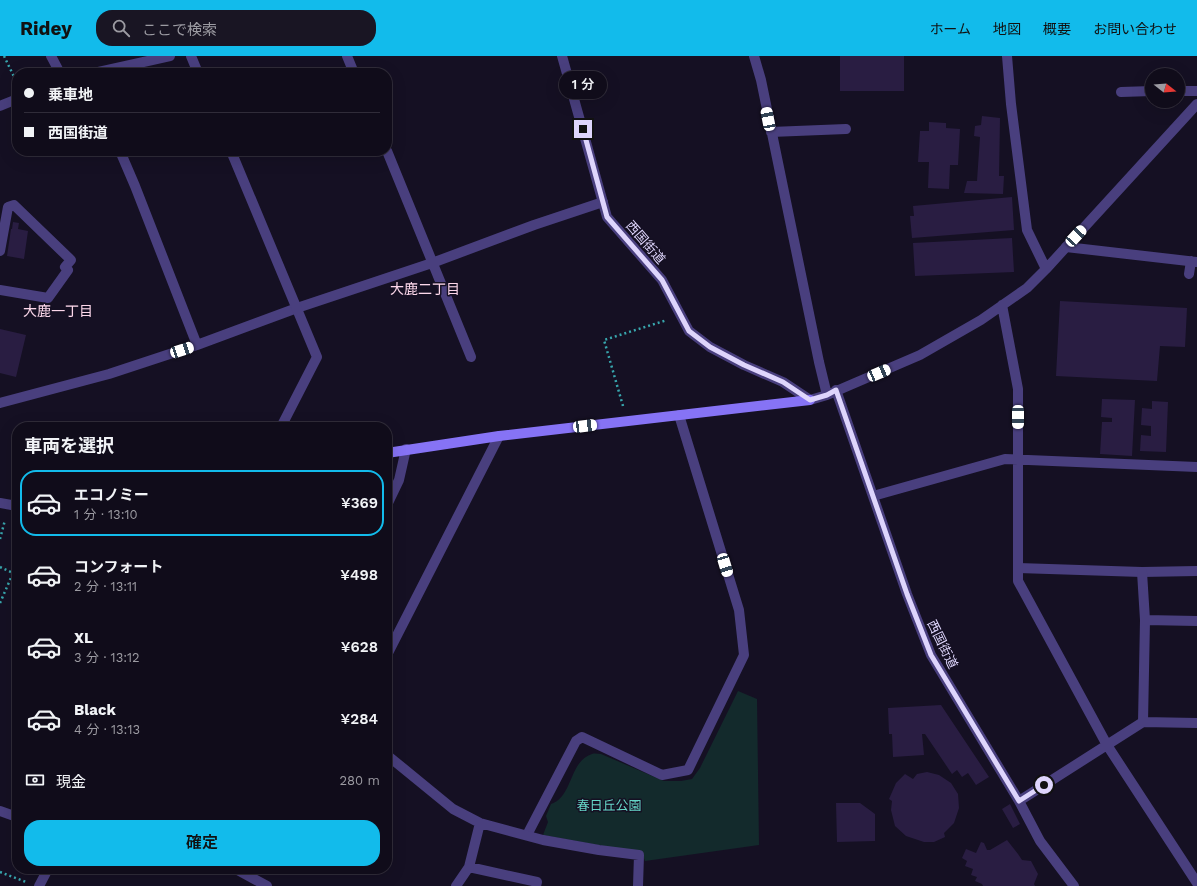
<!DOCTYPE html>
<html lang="ja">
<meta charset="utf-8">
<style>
:root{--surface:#100c1a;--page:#191523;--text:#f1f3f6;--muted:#9c9ba2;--line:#302c39;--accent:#12bbeb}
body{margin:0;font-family:"Work Sans","Noto Sans JP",sans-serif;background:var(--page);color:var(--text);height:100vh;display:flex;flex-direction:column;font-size:15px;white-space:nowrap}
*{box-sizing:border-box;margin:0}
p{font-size:13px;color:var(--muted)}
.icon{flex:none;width:22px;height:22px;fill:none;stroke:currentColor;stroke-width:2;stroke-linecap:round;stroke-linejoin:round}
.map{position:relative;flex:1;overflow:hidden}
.side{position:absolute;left:12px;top:366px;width:380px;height:452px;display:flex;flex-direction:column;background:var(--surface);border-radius:16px;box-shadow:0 4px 16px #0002,0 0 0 1px var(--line)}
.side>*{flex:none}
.hud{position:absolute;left:12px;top:12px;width:380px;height:88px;border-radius:16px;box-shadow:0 4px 16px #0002,0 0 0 1px var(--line);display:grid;align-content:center;height:88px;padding:0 12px;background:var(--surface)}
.needle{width:26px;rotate:107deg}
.fabs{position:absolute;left:1145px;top:12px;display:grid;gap:8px}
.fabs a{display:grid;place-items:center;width:40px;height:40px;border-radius:50%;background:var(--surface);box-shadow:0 4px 16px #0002,0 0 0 1px var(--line);font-size:20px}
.end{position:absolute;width:18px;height:18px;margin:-9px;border:5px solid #ded5fc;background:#111;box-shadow:0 0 0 2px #111}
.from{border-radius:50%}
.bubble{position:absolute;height:28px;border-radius:14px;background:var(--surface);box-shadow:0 4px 16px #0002,0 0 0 1px var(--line);font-size:13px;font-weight:600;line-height:28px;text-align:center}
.car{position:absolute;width:12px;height:24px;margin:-12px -6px;border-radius:5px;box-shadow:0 0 3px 1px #0007;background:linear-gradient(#fff 24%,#345 0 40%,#fff 0 76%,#345 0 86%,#fff 0)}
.hud b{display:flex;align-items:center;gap:14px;height:38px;font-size:15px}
.hud b+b{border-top:1px solid var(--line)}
.hud i{width:10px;height:10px;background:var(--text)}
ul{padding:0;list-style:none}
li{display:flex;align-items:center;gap:12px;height:66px;margin:0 8px 6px;padding:0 4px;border:2px solid transparent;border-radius:16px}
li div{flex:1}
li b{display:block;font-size:15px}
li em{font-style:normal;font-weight:600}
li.on{border-color:var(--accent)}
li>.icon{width:36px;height:36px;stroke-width:1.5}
h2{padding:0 12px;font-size:18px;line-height:48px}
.pay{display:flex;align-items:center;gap:10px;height:44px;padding:0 12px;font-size:15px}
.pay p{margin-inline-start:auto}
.action{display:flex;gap:8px;margin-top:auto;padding:8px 12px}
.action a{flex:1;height:46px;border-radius:16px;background:var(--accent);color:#111;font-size:16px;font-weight:600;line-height:46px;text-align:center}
header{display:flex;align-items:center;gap:24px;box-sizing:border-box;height:56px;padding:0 20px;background:var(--accent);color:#111}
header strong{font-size:19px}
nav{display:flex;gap:22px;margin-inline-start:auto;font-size:14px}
.search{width:280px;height:36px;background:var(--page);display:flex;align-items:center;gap:10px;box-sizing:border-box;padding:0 14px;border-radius:16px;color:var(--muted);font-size:15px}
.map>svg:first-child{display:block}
.green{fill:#132a2c}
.building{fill:#291d42}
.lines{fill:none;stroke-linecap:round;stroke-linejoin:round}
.path{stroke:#38a6ad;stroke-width:2.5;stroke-dasharray:2 3;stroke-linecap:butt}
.lane{stroke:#493f7e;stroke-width:10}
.street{stroke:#493f7e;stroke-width:10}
.secondary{stroke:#8673f5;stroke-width:10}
.route{stroke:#ded5fc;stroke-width:5}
.labels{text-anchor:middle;stroke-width:3;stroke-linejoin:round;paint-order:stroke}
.street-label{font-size:13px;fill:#ded5fc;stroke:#151023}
.park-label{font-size:13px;fill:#66d7c8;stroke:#151023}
.neighbourhood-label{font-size:14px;fill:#fcd7ea;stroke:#151023}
</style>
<header>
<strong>Ridey</strong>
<div class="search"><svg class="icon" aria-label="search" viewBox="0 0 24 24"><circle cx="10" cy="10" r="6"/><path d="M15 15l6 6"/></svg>ここで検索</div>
<nav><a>ホーム</a><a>地図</a><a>概要</a><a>お問い合わせ</a></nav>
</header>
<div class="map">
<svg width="1197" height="830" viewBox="0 0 1197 830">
<rect width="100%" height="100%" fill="#151023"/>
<path class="green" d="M738,635L757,643L759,789L645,805L642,797L543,779L548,766L546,760L551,748C573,741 569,705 592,698C595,697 598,698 601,698L664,725H681L692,723L700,712Z"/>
<path class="building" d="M840,0H904V35H840Z
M982,60L1000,62L999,120H1004L1003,138L964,137L967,125H977L980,81L974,80L975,70L981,69Z
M929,66L946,67V72L960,73L958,109H950L949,133L928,132L929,106H918L920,75H929Z
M1012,141L1014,174L912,182L910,160H914L913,150Z
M13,166L19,167L18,173L28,175L24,203L7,200L11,173H12Z
M1012,182L1014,216L915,220L913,187Z
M1060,245L1187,252L1185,291L1160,290L1157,325L1056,320Z
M0,273L26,279L16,321L0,317Z
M1102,343L1135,344L1132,400L1100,398L1102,366H1112V362L1101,361Z
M1152,345L1168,346L1166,396L1140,395L1141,379L1151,380V370L1141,369L1142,352L1152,353Z
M941,649L989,721L976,729L968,717L962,721L957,714L952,718L925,678H922L924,699L893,701L892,678H889L888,652Z
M927,716L939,719L951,727L958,738L959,752L954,767L944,777L945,781L934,786H924L906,780L895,770L891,754L892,745L889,743L896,727L905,718L913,723L917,718Z
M836,747H860L875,758V785L837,786Z
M1010,748L1020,768L1013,772L1002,753Z
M1007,784L1018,798L1022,804L1031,805L1038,818L1034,828L1035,830H983L982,828L975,825L977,821L971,819L973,813L965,810L967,805L962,802L966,793L976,797L981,786L984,787L987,794H990Z"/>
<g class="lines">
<path class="path" d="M4,0L17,27
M623,350L604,284L667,264
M0,483L5,464
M0,511L13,517L0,547
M0,816L26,826"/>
<path class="lane" d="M51,0L60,17
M347,0L354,17
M94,17L170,0
M1178,35H1197
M1121,36L1152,35
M0,50L17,43
M120,95L135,130L197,289
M387,95L471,301
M1066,191L1197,206
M1189,218L1191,205
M0,347L109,318L197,289L297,252L432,207L534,169L603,146
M1018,512L1142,516L1197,515
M0,755L17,761
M527,779L576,685L582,681L662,719L688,714L744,599L739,554L679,359"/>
<path class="street" d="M191,0L198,17
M562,0L607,161L662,224L689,275L710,291L744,309L783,326L810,344L827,339L920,299L981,264L1027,232L1046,213L1197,48
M754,0L761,24L819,306L827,339
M1007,0L1011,48L1027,174L1046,213
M771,76L846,73
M231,95L317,301L281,371
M0,195L8,151L14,149L71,204L65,211L68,214L48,242L0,234
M1002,249L1018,333V525L1107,689L1197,827
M836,334L907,538L931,599L1019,745L1040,785L1074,830
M873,440L1005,403L1197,411
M0,447L17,450
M387,449L399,424L406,393
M1142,516L1145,564L1143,666
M1145,564L1197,565
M387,599L499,380
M387,699L453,753L480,767L543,784L599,794L639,799L638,830
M1019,745L1143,666L1197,667
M469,811L537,826L536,830
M236,813L267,830
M39,830L48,813
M456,830L469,811L480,767"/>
<path class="secondary" d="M387,397L499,380L810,344"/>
</g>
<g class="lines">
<path class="route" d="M583,73L607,161L662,224L689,275L710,291L744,309L783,326L810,344L827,339L836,334L907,538L931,599L1019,745L1044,729"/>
</g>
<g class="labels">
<g class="street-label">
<text transform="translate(646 186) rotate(49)" y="5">西国街道</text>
<text transform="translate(943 588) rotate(64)" y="5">西国街道</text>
</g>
<g class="park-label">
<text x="609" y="754">春日丘公園</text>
</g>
<g class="neighbourhood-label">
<text x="425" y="238">大鹿二丁目</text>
<text x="58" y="260">大鹿一丁目</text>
</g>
</g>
</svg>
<div class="fabs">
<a><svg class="needle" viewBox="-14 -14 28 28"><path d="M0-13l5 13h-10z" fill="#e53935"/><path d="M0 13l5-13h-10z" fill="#9c9ba2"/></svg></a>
</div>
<i class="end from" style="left:1044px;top:729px"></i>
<i class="end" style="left:583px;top:73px"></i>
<div class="bubble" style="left:559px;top:15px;width:48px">1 分</div>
<i class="car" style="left:768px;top:63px;rotate:349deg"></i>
<i class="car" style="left:1076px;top:180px;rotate:43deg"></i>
<i class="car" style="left:182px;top:294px;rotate:72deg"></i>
<i class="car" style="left:879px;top:317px;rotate:67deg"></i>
<i class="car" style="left:1018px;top:361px;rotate:180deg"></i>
<i class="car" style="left:585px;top:370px;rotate:83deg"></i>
<i class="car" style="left:725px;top:509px;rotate:163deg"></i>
<div class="hud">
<b><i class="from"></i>乗車地</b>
<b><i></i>西国街道</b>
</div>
<section class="side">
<h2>車両を選択</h2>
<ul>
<li class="on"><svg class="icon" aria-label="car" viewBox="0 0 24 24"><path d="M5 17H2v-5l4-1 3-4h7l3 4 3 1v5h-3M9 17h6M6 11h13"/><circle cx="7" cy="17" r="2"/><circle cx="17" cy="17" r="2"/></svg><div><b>エコノミー</b><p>1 分 · 13:10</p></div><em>¥369</em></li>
<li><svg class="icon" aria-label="car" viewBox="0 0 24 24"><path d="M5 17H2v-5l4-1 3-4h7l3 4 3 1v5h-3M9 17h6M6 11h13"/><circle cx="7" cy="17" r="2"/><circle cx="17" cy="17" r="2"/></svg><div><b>コンフォート</b><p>2 分 · 13:11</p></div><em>¥498</em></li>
<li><svg class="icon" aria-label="car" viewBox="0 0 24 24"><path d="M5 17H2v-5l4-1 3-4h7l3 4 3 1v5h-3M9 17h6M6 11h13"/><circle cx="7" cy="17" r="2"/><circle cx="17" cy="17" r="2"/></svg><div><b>XL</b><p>3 分 · 13:12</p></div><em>¥628</em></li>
<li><svg class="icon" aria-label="car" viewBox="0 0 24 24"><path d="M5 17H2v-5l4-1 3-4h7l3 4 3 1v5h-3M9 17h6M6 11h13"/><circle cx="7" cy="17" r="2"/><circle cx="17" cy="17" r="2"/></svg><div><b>Black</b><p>4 分 · 13:13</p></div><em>¥284</em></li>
</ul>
<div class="pay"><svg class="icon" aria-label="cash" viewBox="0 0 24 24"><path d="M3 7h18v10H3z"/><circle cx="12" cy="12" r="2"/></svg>現金<p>280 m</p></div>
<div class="action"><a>確定</a></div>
</section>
</div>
